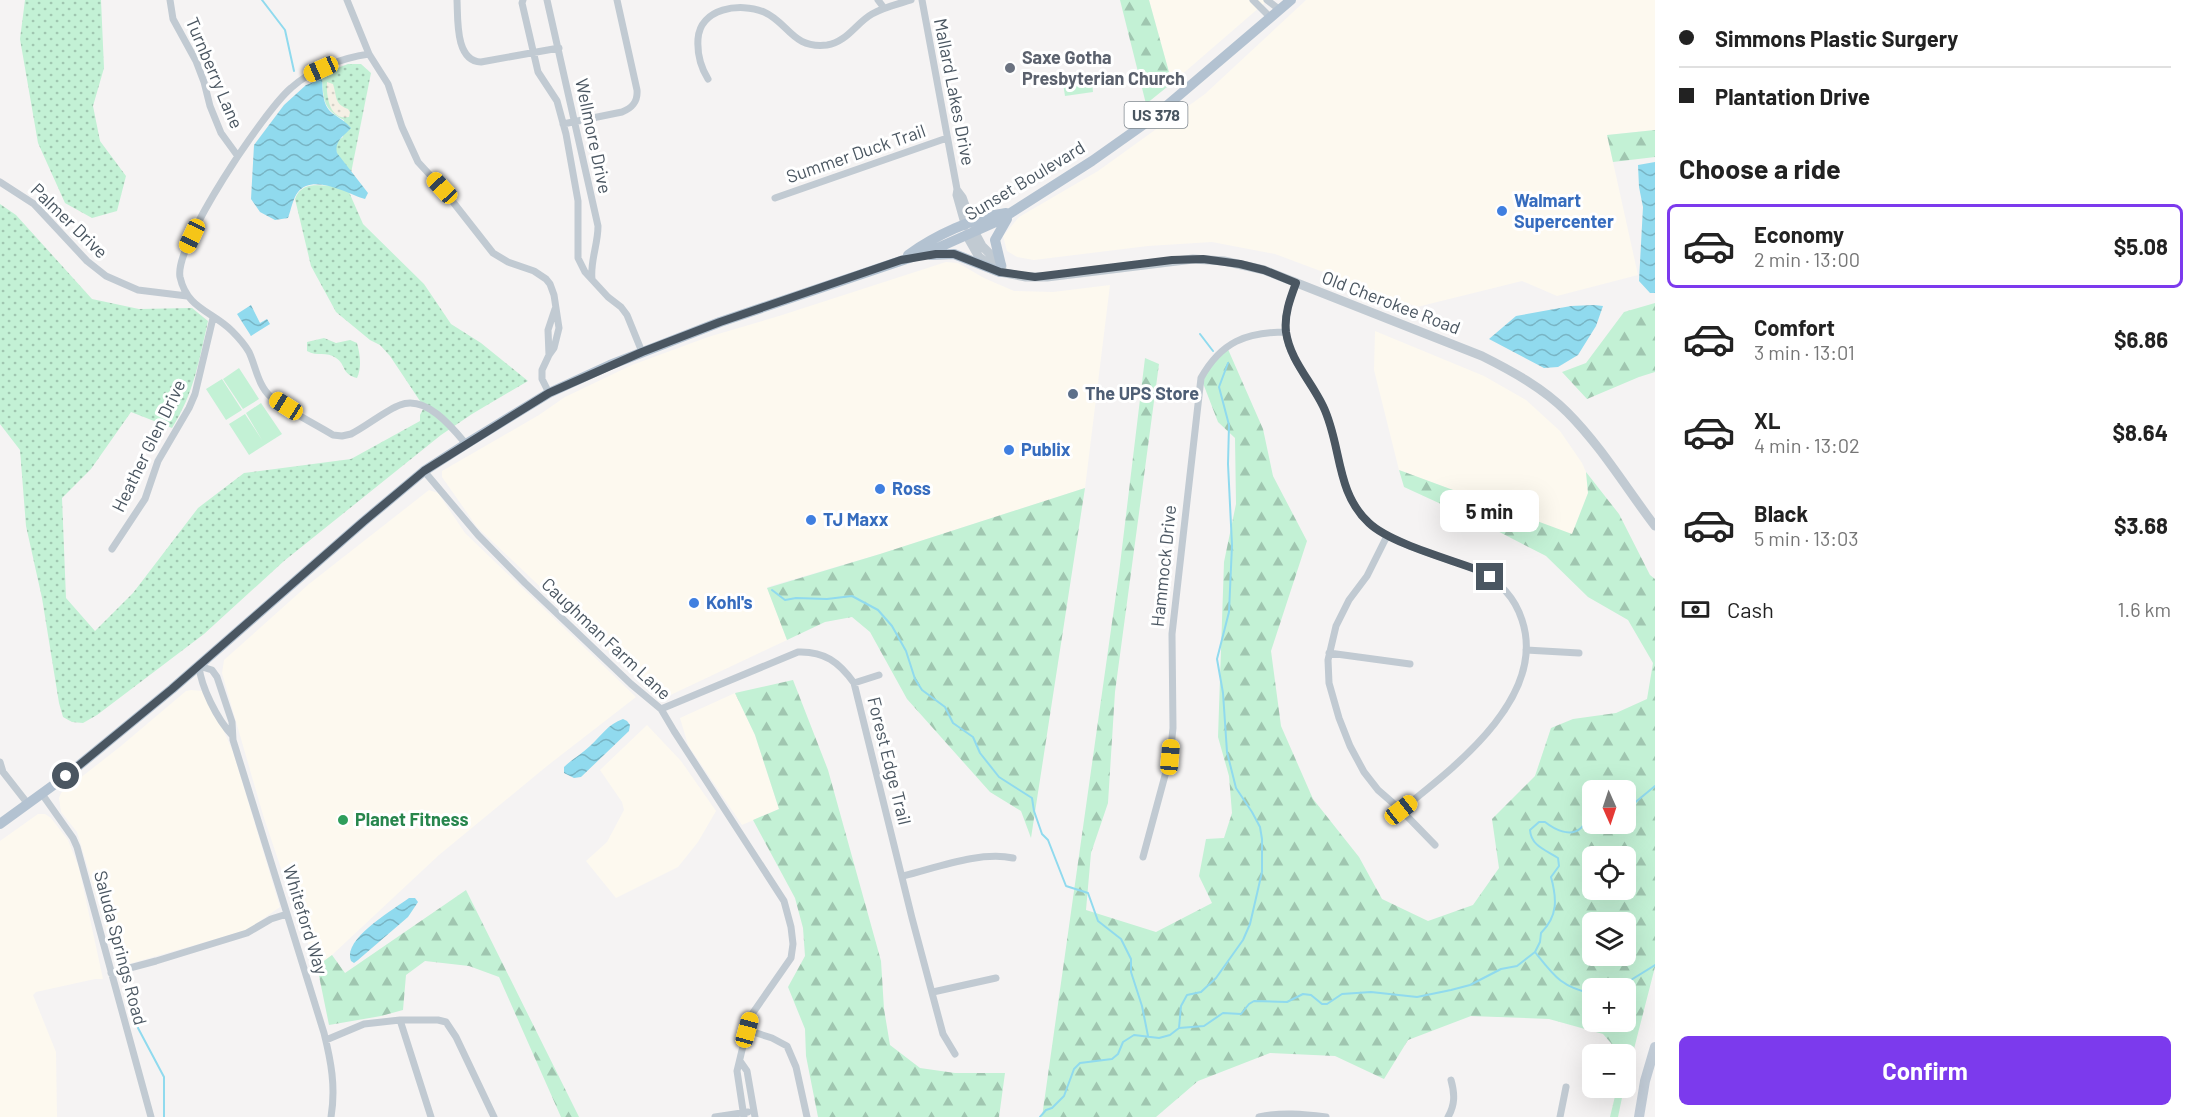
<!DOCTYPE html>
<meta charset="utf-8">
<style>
:root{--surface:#fff;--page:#f2f2f2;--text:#222;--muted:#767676;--line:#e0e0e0;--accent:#7c3aed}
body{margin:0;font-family:Barlow,sans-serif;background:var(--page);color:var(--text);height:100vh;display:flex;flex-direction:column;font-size:22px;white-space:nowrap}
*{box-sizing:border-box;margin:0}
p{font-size:20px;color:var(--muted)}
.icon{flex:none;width:33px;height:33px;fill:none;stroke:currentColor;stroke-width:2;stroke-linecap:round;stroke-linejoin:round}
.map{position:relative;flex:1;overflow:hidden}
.drawer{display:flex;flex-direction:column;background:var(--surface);width:540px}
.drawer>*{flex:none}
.hud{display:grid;align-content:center;height:132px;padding:0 24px;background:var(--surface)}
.needle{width:39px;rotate:177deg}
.tools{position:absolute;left:1582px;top:780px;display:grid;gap:12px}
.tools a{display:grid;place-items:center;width:54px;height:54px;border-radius:9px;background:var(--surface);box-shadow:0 6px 24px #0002;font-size:30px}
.end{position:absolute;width:27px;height:27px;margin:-14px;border:8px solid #4a5661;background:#fff;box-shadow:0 0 0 3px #fff}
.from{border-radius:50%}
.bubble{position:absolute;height:42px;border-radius:9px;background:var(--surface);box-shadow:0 6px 24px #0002;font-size:20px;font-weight:700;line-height:42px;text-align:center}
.car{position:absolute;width:18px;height:36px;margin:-18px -9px;border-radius:8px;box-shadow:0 0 4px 2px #0007;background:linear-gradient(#f5c518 24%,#345 0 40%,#f5c518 0 76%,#345 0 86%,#f5c518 0)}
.hud b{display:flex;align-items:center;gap:21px;height:57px;font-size:22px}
.hud b+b{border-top:2px solid var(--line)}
.hud i{width:15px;height:15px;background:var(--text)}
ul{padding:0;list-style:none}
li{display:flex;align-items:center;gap:18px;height:84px;margin:0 12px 9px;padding:0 12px;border:3px solid transparent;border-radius:9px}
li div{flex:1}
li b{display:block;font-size:22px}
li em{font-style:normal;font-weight:700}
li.active{border-color:var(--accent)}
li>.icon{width:54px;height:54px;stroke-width:1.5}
h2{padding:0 24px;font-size:27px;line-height:72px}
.pay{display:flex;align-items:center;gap:15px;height:66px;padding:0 24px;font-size:22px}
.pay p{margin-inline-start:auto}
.primary-button{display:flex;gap:12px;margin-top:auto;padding:12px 24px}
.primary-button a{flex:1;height:69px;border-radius:9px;background:var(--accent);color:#fff;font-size:24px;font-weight:700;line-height:69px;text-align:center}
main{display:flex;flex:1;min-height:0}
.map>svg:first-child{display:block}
.commercial{fill:#fdf9ef}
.grass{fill:url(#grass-dots)}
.forest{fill:url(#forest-firs);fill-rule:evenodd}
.sand{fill:url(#sand-dots)}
.park{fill:#c3f1d5}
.water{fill:url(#water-waves)}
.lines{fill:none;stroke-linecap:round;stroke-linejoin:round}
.stream{stroke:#90daee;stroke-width:2}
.minor{stroke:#c1cad2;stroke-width:7}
.tertiary{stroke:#c1cad2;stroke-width:9}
.secondary{stroke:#c1cbd6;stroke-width:10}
.primary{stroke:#b3c2d1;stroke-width:10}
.route{stroke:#4a5661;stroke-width:8}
.worship-dot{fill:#6b7280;stroke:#fff;stroke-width:2}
.shop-dot{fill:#3f7fe0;stroke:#fff;stroke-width:2}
.service-dot{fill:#5c6f8a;stroke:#fff;stroke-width:2}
.leisure-dot{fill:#2e9e5b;stroke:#fff;stroke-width:2}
.labels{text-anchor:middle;stroke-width:6;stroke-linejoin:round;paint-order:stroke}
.shield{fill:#fff;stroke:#808990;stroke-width:1.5}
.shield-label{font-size:16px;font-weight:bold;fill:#4a5661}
.worship-label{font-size:18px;font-weight:bold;fill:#5b616d;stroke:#fff;text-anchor:start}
.street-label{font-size:18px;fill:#4a5661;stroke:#fff}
.shop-label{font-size:18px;font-weight:bold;fill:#366cbe;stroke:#fff;text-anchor:start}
.service-label{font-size:18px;font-weight:bold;fill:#4e5e75;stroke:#fff;text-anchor:start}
.leisure-label{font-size:18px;font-weight:bold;fill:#27864d;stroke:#fff;text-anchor:start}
</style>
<main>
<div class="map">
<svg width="1655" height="1117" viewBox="0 0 1655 1117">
<defs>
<pattern id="grass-dots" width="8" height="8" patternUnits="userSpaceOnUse" patternTransform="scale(1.5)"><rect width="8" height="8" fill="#c3f1d5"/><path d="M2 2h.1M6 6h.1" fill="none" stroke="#a0c6b0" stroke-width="1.8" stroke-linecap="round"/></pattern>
<pattern id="forest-firs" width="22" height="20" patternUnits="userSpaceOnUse" patternTransform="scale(1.5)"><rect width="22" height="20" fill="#c3f1d5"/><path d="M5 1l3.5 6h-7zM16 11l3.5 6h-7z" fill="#a0c6b0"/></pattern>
<pattern id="sand-dots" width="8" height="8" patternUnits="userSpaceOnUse" patternTransform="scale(1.5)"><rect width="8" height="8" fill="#f5f0e5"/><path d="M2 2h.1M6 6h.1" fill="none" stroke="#d4d0c7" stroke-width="1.8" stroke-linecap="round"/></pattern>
<pattern id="water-waves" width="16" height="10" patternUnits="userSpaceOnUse" patternTransform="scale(1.5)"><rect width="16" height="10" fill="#90daee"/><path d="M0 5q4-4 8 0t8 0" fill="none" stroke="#78b4c4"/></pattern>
</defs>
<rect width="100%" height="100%" fill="#f5f3f3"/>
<path class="commercial" d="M1149,0H1268L1172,83Z
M1306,0H1655V130L1607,135L1638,275L1557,296L1522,281L1417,307L1275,254L1212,242L1148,246L1034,260L1017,257L1007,251L1003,236L1019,217L1098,171L1205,94Z
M946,262L958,263L984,278L1014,291L1053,292L1110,285L1085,488L880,554L767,587L787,640L660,700L477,527L442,477V471L539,415L565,397L632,365L708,337L779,316Z
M1375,331L1484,376L1526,400L1560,431L1582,463L1586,472L1588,493L1573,535L1399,470L1374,370Z
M429,490L438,493L465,533L636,697L547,766L439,855L332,955L317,966L298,919L263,815L222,673L224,660L309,584Z
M191,690L203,691L208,695L233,752L280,907L247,930L118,967L77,832L61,812L59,798L61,793L121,746L186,691Z
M735,693L755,735L779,809L742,825L688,745L680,718Z
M647,725L681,761L716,811L698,842L678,867L616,898L586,861L607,842L624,810L622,802L600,770Z
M38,814H45L51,818L68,840L79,868L103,979H95L36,992L33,995L56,1052L57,1117H0V841Z"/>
<path class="grass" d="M25,0H101L104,68L93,106L100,141L126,176L117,211L92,218L65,203L38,143L20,39Z
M348,64H361L371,73L351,173L349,192L363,224L424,284L451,324L481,343L528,381L472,414L441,435L284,561L204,634L97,715L83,723L72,722L63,717L59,703L42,598L26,526L20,450L0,424V204L16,215L92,299L139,309L192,308L208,321C199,361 194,393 172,428L131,412L91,469L62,498L66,598L95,631L133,593L198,508L244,473L351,459L420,421V415L424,407L390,356L380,345L370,340L336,312L311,266L295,199C301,182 317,185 332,186L337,153L335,147L337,141L343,137L344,120C323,109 324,101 322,79L332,70Z
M324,338L336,343L350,340L357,343C360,354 362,367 357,378C341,374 346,364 336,358C327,351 317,357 307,351V342Z"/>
<path class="forest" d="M1120,0H1149L1172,83L1146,104Z
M1655,130V157L1613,162L1607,135Z
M1655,303V372L1639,377L1587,399L1562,372L1586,363L1624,312Z
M1227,347L1263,429L1273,476L1307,541L1271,651L1281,726L1313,799L1359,857L1382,899L1428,921L1473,905L1499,868L1492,819L1535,776L1551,728L1573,719L1616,713L1647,699L1653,663L1628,620L1588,597L1546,556L1478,521L1404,487L1399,470L1572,534L1588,493L1586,472L1619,514L1650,575L1655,579V967L1626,1080V1054H1617V1050L1603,1034L1549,1019L1471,1016L1408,1040L1384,1079L1335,1056L1270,1053L1198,1081L1156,1117H1042L1119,573L1145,358L1159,364L1115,692L1108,803L1091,853L1086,910L1156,932L1212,903L1199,876L1206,839L1224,838L1232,813L1229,776L1218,737L1224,562L1236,504L1235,438L1218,422L1201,378ZM1593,790H1626V824H1593ZM1593,856H1626V890H1593ZM1593,922H1626V956H1593ZM1593,988H1626V1022H1593Z
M1085,488L1031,838L1021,811L990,792L907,699L870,632L852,617L825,622L787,640L767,588L880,554Z
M793,680L828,770L881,961L884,1009L890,1045L920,1068L955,1073H1005L999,1117H818L806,1056L805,1029L788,987L805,956L803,928L795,898L753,820L779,809L755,735L735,693Z
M466,890L579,1117H561L499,977L469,966L425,961L406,975L403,1010L381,1016L329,1025L317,966L332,955L345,973Z
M1617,1088H1624L1618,1117H1610Z"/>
<path class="sand" d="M327,82L333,84C337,96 334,104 348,109L350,112L349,117C330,121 326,97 327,82Z"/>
<path class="park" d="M1091,73L1093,92L1065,96L1062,77Z
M239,368L259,399L243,409L223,379Z
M222,379L242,410L226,420L206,389Z
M261,403L282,434L249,455L229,424L245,414L262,440L246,413Z"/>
<path class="water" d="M322,79C323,93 322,107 335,115C342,120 345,121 351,128C344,136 334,141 337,153L368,193L365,199C348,194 313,173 298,192C293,198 291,210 288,218L275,220L260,212L251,199L254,145L284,105L306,85Z
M1655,162V293H1650L1639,281L1643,207L1639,187L1638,165Z
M251,305L260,323L267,319L270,324L251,336L237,314Z
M1594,305L1603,306L1596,326L1578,355L1558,367L1544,368L1489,339L1516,316L1571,306Z
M623,719L627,721L630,725L629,731L581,777L574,778L564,773V767C572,759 582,754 590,746C601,736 608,724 623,719Z
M409,898H415L418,902L408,917L358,960L354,963L351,961C342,939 393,910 409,898Z"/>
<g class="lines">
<path class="stream" d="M262,0L285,30L294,71
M1200,334L1213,351
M772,590L785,600L796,598L827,599L852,596L878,610L892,626L906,651L915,679L922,690L945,707L953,723L973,737L980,753L999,777L1032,798L1034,811L1042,834L1048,840L1066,886L1088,893L1098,921L1121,939L1131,959V972L1142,1006L1148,1036
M1626,806L1632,805L1655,786
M113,940L120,964
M1535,952C1554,976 1561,987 1593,994
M123,976L138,1028L164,1077V1117
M1618,988L1655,965
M1179,1028L1181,1006L1187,995L1201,992L1216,978L1243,940L1250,924L1262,872V839L1260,827L1252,812L1236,788L1227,752L1223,693L1217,659L1229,612L1232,545L1228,464L1229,425L1219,387L1228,363
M1040,1117L1046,1110L1052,1108L1064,1096L1074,1069L1080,1063L1112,1059L1118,1054L1123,1042L1134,1035L1159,1038L1170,1035L1179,1028L1204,1026L1223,1013L1241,1014L1249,1004L1254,1001L1287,1002L1303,994L1311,995L1322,1004H1327L1342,994L1371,992L1417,997L1451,990L1470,985L1501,969L1517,966L1535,952L1540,942L1541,933C1558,916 1557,899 1551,877L1559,866L1558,858C1546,850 1531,846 1530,830L1539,822H1545C1554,829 1570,838 1581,828C1585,825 1585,818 1587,814L1593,811"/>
<path class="minor" d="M170,0L173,19L196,61L204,82L210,106L221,133L237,155
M347,0L369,54L388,84L402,127L418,162L442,188L493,253L508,262L534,271L546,279L550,284L554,295L559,328L554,348L549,355L542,370V379L549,393
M457,0C458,19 455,61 481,62L559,48
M523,0L522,3L538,72L557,101L566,134L578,201V258L585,272L608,297L621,307L627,315L642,352
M547,0L598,226C598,245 590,261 592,279
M878,0L884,8
M922,0L957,189L956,195L965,227
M1253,0L1271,18
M1267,0L1280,10
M369,54C342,58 312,69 291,88C264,111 174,245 180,277C187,309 212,311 232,331C238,337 245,345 249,352C256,367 258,386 271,397C285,409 315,424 333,435L342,436L351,434C367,426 386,410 400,405C426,395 452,427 466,444
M708,79C700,66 697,54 698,39C700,8 740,2 764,12C789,23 792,49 827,45C847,42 856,23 872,14C884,7 898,4 911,0
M563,124L622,112C632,108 638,102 637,90L617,0
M0,182L34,204L87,261L106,276L138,290L187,296
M957,189L963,197L973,225
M775,198L947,138
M1296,283C1290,299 1284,315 1286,332C1289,360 1311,381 1323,406C1342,445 1335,492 1369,523C1390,543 1449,559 1478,570C1499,581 1515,598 1522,620C1548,698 1452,769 1401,810
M549,355L548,330L555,309
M424,471L478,535L525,583L631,684L661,709L674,731L784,901L791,927L793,944L791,958L750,1017L737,1071L744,1117
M1387,536L1367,576L1349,600L1336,626L1328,660L1329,683L1339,718L1350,746L1364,772L1378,790L1401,810L1435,845
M112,549L145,499L158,461L189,408L195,394L213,318
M1526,650L1579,653
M1329,653L1410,664
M854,683L879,675
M661,709L798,652C824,651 839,662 854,683L912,918L943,1034L955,1054
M232,735C217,719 201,687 199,666L212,670L217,677L232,722L233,740L324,1033C331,1061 336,1087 331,1117
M0,762L3,772L28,804
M42,794L73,838L77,847L151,1117
M1143,857L1170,757L1173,728L1172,634L1201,378C1221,342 1246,332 1286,332
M903,876C936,868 979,851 1013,858
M111,973L156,961L247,933L271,919L287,914
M933,992L996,978
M400,1020L431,1117
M747,1030L772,1038L787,1046L796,1067L807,1117
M326,1040L364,1024L400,1020H438L446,1022L456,1037L494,1117
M740,1061L747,1071L755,1117
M715,1117L748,1112
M1259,1117C1281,1112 1303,1114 1326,1117
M1448,1117C1455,1105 1455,1094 1451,1080
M1560,1117L1566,1087"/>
<path class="tertiary" d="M975,233L982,246L1002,266
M967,236L979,257L1000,272L1026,277H1047L1193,259L1224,261L1264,270L1482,356C1512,371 1543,388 1567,412C1601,446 1626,488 1655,526"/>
<path class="secondary" d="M1639,1117L1645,1081L1655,1047"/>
<path class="primary" d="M908,255C934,236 974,217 1006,213
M931,255L954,254L1000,272
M1001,265L995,240L1007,219
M0,824L66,776L172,689L363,522L424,471L466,444L549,393L610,365L720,322L933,250L998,221L1092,161L1150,120L1291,0"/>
</g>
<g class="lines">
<path class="route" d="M66,776L172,689L363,522L424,471L549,393L642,352L720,322L901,260L936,254H954L1000,272L1035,277L1172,260L1203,259L1240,264L1264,270L1296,283C1290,299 1284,315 1286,332C1290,360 1311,381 1323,406C1342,445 1335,492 1369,523C1390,543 1449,559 1478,570L1490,577"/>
</g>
<circle class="worship-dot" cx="1010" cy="68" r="6"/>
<g class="shop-dot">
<circle cx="1502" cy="211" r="6"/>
<circle cx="1009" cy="450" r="6"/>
<circle cx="880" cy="489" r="6"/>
<circle cx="811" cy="520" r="6"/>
<circle cx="694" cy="603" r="6"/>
</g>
<circle class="service-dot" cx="1073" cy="394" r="6"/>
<circle class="leisure-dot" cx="343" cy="820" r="6"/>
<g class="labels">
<rect class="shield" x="1124.5" y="102" width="63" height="26" rx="4.5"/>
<g class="shield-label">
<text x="1156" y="121">US 378</text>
</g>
<g class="worship-label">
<text x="1022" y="64">Saxe Gotha<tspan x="1022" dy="21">Presbyterian Church</tspan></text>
</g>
<g class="street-label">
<text transform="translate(214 73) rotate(67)" y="6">Turnberry Lane</text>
<text transform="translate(954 92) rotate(79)" y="6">Mallard Lakes Drive</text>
<text transform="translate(593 136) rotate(78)" y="6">Wellmore Drive</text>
<text transform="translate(856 154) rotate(-19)" y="6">Summer Duck Trail</text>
<text transform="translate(1025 181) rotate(-31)" y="6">Sunset Boulevard</text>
<text transform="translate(69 221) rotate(44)" y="6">Palmer Drive</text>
<text transform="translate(1391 303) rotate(21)" y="6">Old Cherokee Road</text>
<text transform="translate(149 446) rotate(-64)" y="6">Heather Glen Drive</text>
<text transform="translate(1164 566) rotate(-84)" y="6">Hammock Drive</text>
<text transform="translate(606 639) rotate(43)" y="6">Caughman Farm Lane</text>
<text transform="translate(889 761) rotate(76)" y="6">Forest Edge Trail</text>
<text transform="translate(305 920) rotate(73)" y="6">Whiteford Way</text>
<text transform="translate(120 948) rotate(75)" y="6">Saluda Springs Road</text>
</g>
<g class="shop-label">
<text x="1514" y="207">Walmart<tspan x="1514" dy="21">Supercenter</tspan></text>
<text x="1021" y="456">Publix</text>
<text x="892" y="495">Ross</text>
<text x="823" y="526">TJ Maxx</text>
<text x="706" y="609">Kohl's</text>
</g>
<g class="service-label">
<text x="1085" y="400">The UPS Store</text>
</g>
<g class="leisure-label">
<text x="355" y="826">Planet Fitness</text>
</g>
</g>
</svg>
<div class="tools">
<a><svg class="needle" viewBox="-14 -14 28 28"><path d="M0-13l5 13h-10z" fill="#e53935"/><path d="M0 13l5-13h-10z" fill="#767676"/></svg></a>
<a><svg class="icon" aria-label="locate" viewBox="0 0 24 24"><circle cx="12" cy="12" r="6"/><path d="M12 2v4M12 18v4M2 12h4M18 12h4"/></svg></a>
<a><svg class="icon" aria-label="layers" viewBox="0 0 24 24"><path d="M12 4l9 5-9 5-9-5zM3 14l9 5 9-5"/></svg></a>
<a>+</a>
<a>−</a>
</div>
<i class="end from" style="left:66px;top:776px"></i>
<i class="end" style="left:1490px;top:577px"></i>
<div class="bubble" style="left:1440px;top:490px;width:99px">5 min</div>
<i class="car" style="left:321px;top:69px;rotate:246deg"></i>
<i class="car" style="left:442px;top:188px;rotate:317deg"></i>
<i class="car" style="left:192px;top:236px;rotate:205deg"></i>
<i class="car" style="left:286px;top:406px;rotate:302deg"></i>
<i class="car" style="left:1170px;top:757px;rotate:5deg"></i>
<i class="car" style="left:1401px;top:810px;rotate:52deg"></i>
<i class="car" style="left:747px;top:1030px;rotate:15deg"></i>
</div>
<section class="drawer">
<div class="hud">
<b><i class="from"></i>Simmons Plastic Surgery</b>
<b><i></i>Plantation Drive</b>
</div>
<h2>Choose a ride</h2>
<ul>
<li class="active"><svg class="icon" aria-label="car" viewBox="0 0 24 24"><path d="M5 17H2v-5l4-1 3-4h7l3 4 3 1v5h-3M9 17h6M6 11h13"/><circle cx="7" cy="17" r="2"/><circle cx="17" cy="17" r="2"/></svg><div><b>Economy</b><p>2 min · 13:00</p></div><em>$5.08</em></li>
<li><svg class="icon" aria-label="car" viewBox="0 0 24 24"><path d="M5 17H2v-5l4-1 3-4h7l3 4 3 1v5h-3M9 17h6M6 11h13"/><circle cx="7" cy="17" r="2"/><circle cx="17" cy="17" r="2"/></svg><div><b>Comfort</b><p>3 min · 13:01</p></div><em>$6.86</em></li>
<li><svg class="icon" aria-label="car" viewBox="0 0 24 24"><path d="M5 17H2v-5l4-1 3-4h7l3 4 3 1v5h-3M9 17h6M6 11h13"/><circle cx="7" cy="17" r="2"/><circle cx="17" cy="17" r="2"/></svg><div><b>XL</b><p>4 min · 13:02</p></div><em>$8.64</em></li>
<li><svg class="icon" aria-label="car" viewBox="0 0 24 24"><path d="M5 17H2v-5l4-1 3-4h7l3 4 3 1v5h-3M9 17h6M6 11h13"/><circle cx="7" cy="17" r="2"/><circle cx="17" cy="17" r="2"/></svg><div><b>Black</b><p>5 min · 13:03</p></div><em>$3.68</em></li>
</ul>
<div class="pay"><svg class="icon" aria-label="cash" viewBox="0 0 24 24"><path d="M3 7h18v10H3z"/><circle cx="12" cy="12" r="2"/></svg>Cash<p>1.6 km</p></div>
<div class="primary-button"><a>Confirm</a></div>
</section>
</main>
